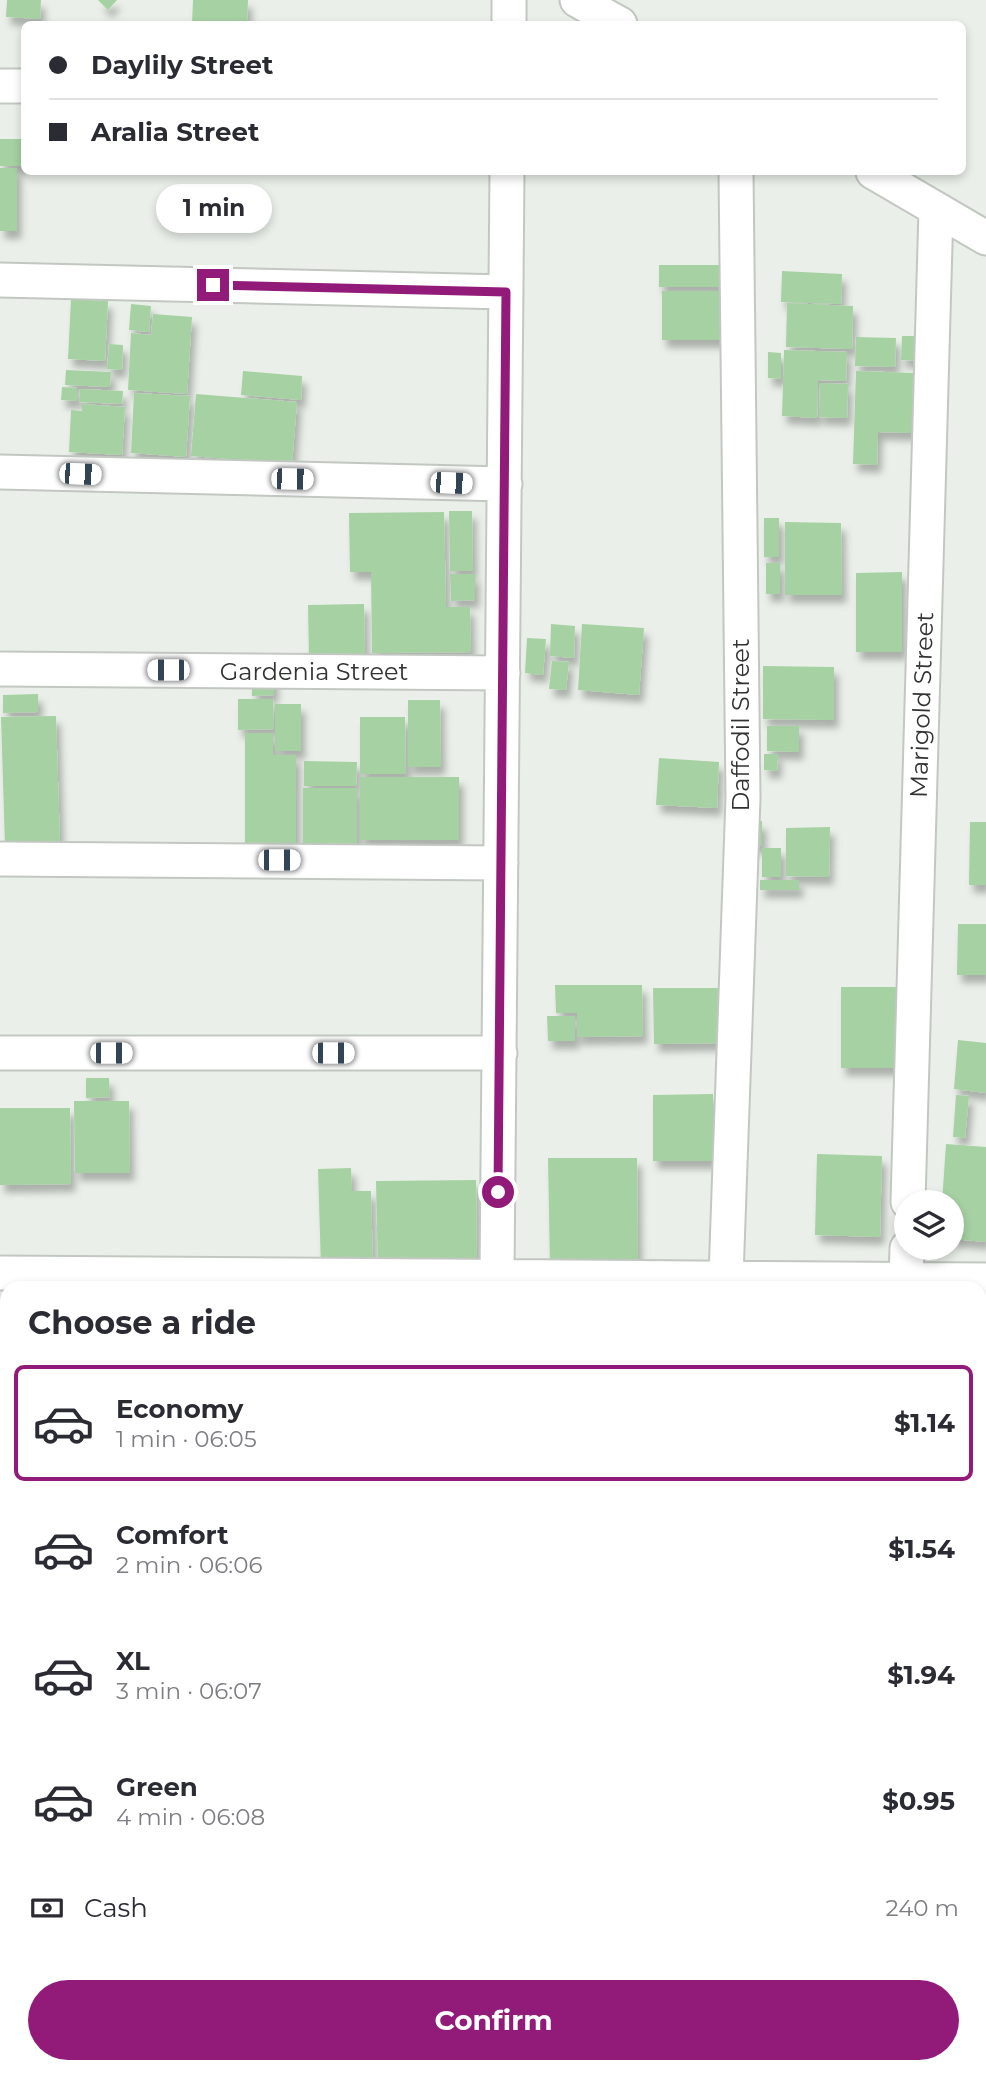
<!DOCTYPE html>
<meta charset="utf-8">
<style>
:root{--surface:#fff;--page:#f2f2f3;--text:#2b2b33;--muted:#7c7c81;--line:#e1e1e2;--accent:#921b79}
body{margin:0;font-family:Montserrat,sans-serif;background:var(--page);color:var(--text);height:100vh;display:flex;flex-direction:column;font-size:26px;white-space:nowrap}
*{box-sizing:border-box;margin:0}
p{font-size:23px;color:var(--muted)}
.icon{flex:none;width:38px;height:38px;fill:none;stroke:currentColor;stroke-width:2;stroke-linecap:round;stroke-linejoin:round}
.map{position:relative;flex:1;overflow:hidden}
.details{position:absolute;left:0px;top:1281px;width:987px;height:793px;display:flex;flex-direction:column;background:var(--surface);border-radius:21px 21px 0 0;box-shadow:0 4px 10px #0003}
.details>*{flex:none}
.banner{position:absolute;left:21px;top:21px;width:945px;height:154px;border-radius:10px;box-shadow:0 4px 10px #0003;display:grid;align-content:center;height:154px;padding:0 28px;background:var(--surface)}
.controls{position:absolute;left:894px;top:1190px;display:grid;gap:14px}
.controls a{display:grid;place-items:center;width:70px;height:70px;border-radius:50%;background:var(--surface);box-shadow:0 4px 10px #0003;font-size:35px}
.end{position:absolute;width:32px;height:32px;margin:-16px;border:9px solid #921b79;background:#fff;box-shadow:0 0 0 4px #fff}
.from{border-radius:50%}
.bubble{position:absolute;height:49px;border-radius:24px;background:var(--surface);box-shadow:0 4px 10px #0003;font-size:23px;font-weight:700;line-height:49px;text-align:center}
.car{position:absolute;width:21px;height:42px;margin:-21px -10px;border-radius:9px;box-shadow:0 0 5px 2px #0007;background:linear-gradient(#fff 24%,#345 0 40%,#fff 0 76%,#345 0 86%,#fff 0)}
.banner b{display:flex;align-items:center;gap:24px;height:66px;font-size:26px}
.banner b+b{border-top:2px solid var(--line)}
.banner i{width:18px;height:18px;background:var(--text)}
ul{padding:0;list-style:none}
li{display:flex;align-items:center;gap:21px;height:116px;margin:0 14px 10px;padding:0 14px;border:4px solid transparent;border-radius:10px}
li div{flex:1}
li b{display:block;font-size:26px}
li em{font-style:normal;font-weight:700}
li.on{border-color:var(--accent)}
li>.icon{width:63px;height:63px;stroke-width:1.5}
h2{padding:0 28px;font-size:32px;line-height:84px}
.pay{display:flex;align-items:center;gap:18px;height:77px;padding:0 28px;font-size:26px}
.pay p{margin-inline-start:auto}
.button{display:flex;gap:14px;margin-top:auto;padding:14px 28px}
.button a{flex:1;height:80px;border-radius:42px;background:var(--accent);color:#fff;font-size:28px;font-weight:700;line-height:80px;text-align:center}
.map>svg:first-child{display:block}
.building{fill:#a6d1a3;filter:url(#shadow)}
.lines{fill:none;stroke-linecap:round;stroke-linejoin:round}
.minor-casing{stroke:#c2c8c1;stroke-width:37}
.minor{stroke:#fff;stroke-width:33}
.route{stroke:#921b79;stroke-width:9}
.labels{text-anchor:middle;stroke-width:5;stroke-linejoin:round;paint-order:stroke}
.street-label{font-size:24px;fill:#313331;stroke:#fff}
</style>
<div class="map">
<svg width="986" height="2073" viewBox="0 0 986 2073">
<defs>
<filter id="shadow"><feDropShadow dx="4.5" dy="8" stdDeviation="3.5" flood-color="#0004"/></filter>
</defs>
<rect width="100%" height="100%" fill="#eaf0e9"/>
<path class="building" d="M7,0H41L40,19L6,17Z
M98,0H117L108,10Z
M193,0H248L247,24H192Z
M0,139H23V166H0Z
M0,168H17V231H0Z
M659,265H720V287H659Z
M782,271L842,274L841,304L781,302Z
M662,291H726V340H662Z
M71,299L108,301L105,361L68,359Z
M787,303L853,306L852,349L786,347Z
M131,304L151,306L149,332L129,330Z
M153,314L192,317L187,394L128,390L131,333L151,335Z
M902,336H923V361L901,360Z
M856,337L896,338L895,367L855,366Z
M109,344L123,345L122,370L107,369Z
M784,350L847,352L846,381L818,380L817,418L782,416Z
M768,352L781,353V379L768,378Z
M66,370L111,372L110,387L65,385Z
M243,371L302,376L301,400L241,395Z
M856,371L914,373L913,433L878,432L877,465L853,464Z
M820,383L848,384L847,418L819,417Z
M62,387L77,388V401L61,400Z
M80,389L123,391L122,404L79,402Z
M134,393L190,396L186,457L131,453Z
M196,394L297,402L292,464L191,456Z
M82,404L125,407L122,455L69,452L71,410L82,411Z
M449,511H472L473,571H450Z
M444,512L446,607H470L471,652L372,653L371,572H350L349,513Z
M764,518H779V557H764Z
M785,522L841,523L842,595H785Z
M766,563H780V594H766Z
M902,572V652H856V573Z
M450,574H475V600L451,601Z
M364,604L365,659L309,660L308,605Z
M551,624L575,626L574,658L550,656Z
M582,624L644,628L639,695L578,690Z
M527,638L546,639L543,675L525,673Z
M552,661L569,662L566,690L549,689Z
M763,666L834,667V720L763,719Z
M252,673H274V695L252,696Z
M38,694V712L3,713V695Z
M238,699H273L274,729L238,730Z
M408,700H440L441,767H408Z
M275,704H301V751H275Z
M56,716L60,845L5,846L1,717Z
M360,717H405L406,774H360Z
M767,726H799V752L767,751Z
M245,733H273V755H296V844H245Z
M764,754H778L777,771L764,770Z
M659,758L719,762L717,808L656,805Z
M304,761L357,762L356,786H304Z
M360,777H459V840H360Z
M303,788H357V844L303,843Z
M762,821V846H748V822Z
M970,822H986V885H969Z
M830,827L829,877L786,876V828Z
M762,848H781V877H762Z
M760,880H799V890H760Z
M958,924H986V975H957Z
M555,985H642L643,1036L577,1037V1013H556Z
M841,987H903V1068H841Z
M653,988H718V1043L654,1044Z
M547,1016H575V1041H548Z
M958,1040L986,1043V1093L954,1089Z
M86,1078H109L110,1097L86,1098Z
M713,1094V1161H653V1095Z
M956,1095L969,1096L965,1138L953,1137Z
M74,1101H129L130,1173H75Z
M0,1108H70L71,1184L0,1185Z
M946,1144L986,1147V1242L952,1239V1202H942Z
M817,1154L882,1156L880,1237L815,1235Z
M548,1158H637L638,1266L550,1267Z
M351,1168L352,1191H371L373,1267L321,1268L318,1169Z
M476,1180L477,1270L378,1271L376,1181Z
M7,1310V1343H0V1311Z
M0,1347H7V1410H0Z
M0,1422H7V1486H0Z
M980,1821H986V1885H980Z
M980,2040H986V2073H908V2067H980Z
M308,2067H363V2073H308Z
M667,2067H721V2073H667Z"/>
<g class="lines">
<g class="minor-casing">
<path id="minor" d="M577,0L620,24
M509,24V0
M0,86H24
M873,172L986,238
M0,280L506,292
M0,472L505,484
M0,669L503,673
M0,859L501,863
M0,1053H500
M908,1202L936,209
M0,1273L986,1280
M497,1275L507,172
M726,1277L743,798L736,172
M906,1280L907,1248
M0,1495H7
M980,1501H986
M980,1699H986
M0,1705H7
M980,1915H986
M181,2073L182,2067"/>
</g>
<use href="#minor" class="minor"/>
</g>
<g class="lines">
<path class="route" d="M213,285L506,292L498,1192"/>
</g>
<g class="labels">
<g class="street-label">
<text x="314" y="680">Gardenia Street</text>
<text transform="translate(922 705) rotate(-88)" y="8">Marigold Street</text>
<text transform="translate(741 725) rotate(-90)" y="8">Daffodil Street</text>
</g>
</g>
</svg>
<div class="controls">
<a><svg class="icon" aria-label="layers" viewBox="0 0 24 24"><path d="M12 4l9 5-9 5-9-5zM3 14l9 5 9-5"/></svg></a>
</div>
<i class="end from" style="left:498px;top:1192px"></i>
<i class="end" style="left:213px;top:285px"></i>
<div class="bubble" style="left:156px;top:184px;width:116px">1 min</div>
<i class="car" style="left:80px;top:474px;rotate:92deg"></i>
<i class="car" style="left:292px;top:479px;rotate:91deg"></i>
<i class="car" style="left:451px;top:483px;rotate:92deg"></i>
<i class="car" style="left:168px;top:670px;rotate:270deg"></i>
<i class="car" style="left:279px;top:860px;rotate:90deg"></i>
<i class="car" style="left:111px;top:1053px;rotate:90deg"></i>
<i class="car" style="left:333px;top:1053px;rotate:90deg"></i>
<div class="banner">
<b><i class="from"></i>Daylily Street</b>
<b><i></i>Aralia Street</b>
</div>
<section class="details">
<h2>Choose a ride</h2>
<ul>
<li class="on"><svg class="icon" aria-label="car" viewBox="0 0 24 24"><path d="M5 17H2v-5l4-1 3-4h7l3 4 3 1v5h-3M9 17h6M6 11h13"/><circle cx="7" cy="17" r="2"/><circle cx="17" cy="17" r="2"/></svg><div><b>Economy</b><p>1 min · 06:05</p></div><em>$1.14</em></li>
<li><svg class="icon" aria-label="car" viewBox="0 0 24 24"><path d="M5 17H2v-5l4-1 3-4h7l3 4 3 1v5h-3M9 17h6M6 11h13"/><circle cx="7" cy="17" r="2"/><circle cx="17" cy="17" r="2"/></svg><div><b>Comfort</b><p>2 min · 06:06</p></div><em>$1.54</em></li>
<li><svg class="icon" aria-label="car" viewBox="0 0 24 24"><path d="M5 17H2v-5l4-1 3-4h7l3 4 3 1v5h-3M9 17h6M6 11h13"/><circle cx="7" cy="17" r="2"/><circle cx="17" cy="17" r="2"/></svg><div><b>XL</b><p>3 min · 06:07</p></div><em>$1.94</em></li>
<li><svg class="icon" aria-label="car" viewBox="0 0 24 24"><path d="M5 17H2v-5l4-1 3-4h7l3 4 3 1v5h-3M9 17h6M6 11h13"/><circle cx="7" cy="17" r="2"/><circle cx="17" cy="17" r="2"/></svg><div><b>Green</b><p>4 min · 06:08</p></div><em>$0.95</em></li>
</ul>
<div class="pay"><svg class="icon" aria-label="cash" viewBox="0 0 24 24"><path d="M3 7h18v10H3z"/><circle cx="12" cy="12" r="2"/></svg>Cash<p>240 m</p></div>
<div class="button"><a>Confirm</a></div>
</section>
</div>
